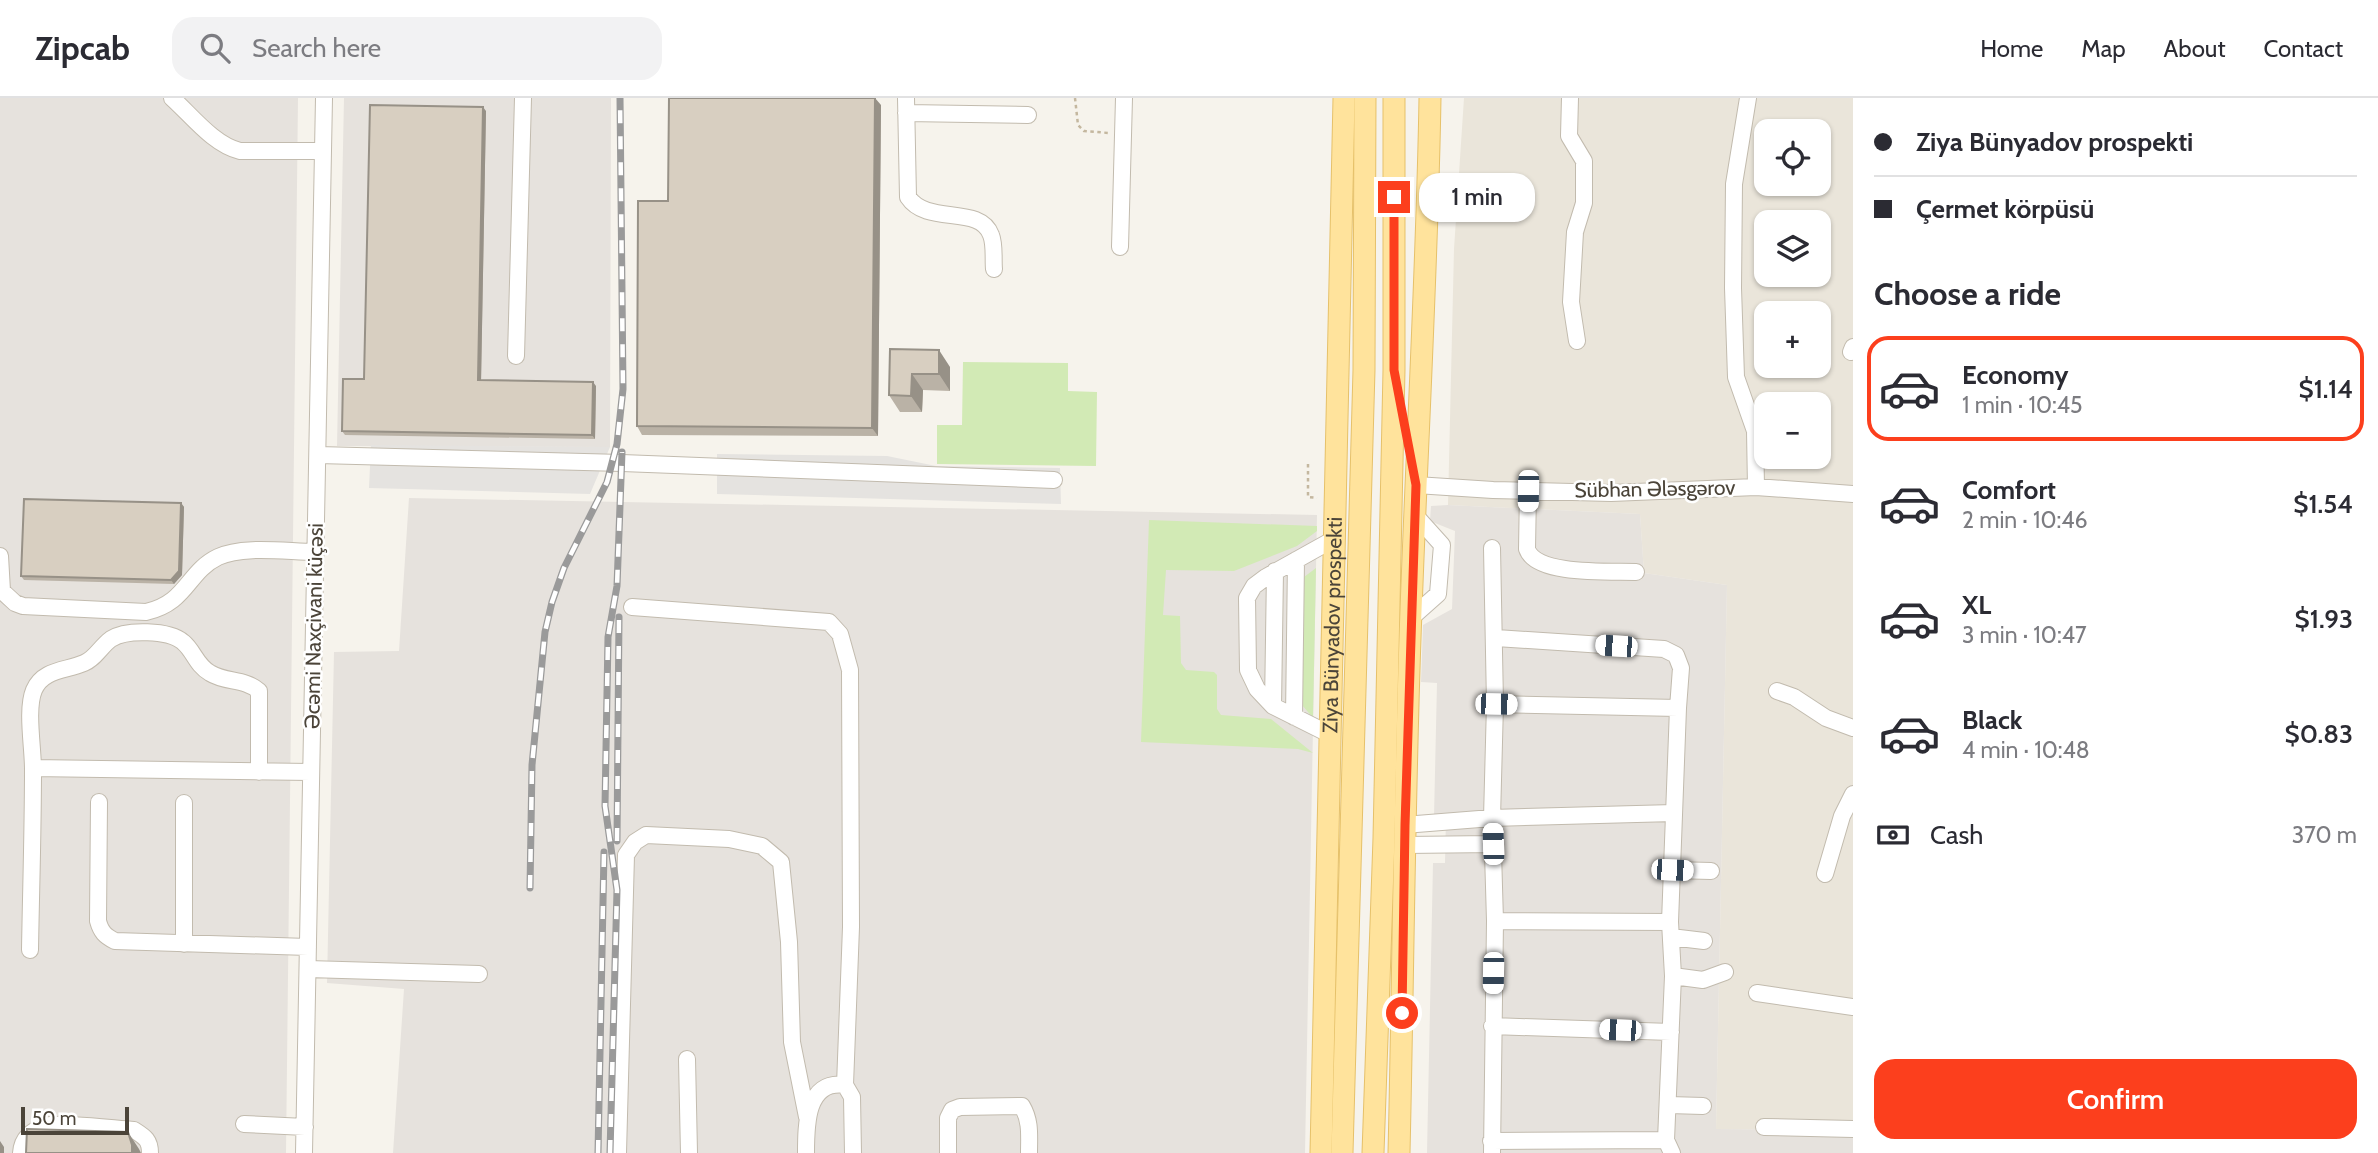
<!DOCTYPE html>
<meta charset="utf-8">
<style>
:root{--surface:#fff;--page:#f2f2f3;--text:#2b2b33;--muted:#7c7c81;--line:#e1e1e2;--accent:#fc3f1d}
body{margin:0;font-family:Cabin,sans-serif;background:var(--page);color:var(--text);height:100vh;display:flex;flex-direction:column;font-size:26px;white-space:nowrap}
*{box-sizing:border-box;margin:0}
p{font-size:23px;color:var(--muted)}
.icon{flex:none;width:38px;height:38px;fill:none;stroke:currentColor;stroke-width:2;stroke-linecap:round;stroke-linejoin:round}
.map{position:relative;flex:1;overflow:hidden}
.details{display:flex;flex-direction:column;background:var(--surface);width:525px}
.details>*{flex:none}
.guide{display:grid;align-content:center;height:154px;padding:0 21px;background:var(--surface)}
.controls{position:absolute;left:1754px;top:21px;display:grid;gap:14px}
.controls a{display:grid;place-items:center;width:77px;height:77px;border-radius:14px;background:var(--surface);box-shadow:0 2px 5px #0004;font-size:35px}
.scale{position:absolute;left:21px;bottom:18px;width:108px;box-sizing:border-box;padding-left:7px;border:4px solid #4b4439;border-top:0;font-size:19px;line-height:24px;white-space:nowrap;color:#4b4439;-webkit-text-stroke:5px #fff;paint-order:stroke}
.end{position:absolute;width:32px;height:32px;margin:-16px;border:9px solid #fc3f1d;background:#fff;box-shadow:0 0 0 4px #fff}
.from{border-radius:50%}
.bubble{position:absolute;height:49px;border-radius:21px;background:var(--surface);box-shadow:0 2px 5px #0004;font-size:23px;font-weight:600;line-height:49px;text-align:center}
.car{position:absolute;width:21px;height:42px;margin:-21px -10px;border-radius:9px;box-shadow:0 0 5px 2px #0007;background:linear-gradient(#fff 24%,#345 0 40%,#fff 0 76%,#345 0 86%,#fff 0)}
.guide b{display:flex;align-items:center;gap:24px;height:66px;font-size:26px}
.guide b+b{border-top:2px solid var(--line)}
.guide i{width:18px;height:18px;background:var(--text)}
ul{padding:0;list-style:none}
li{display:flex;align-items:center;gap:21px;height:105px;margin:0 14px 10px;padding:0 7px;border:4px solid transparent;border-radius:21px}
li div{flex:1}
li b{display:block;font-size:26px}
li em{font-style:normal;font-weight:600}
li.active{border-color:var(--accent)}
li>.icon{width:63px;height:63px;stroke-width:1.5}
h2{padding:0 21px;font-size:32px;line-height:84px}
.pay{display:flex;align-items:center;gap:18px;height:77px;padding:0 21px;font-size:26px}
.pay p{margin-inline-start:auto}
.cta{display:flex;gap:14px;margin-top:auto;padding:14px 21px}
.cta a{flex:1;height:80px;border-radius:21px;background:var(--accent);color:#fff;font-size:28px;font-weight:600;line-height:80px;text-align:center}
header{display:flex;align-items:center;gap:42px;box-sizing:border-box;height:98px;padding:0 35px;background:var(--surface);border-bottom:2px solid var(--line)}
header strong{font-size:33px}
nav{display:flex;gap:38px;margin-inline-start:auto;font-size:24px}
.search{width:490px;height:63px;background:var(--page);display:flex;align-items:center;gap:18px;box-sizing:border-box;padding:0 24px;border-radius:21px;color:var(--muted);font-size:26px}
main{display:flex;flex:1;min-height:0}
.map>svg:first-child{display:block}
.residential{fill:#eae5da;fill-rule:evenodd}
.industrial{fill:#e6e2dd}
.green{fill:#d2eab5}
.parking{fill:#e5e3e0}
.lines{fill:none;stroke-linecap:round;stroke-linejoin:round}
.minor-casing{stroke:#c2bbae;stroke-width:18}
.major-casing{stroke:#e6c16a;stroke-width:23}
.path{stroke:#c4b79f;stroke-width:2.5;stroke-dasharray:3.5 3.5;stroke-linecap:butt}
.minor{stroke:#fff;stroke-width:16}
.major{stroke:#ffe39c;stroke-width:21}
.rail-casing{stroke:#9a9a9a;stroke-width:7}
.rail{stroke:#fff;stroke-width:4.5;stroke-dasharray:13;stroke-linecap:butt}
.wall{fill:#bab2a6}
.shaded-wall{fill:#979187}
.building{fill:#d8cfc1;stroke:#979187;stroke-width:2}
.route{stroke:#fc3f1d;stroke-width:9}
.labels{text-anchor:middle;stroke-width:5;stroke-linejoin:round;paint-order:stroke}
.street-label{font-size:21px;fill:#4b4439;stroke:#fff}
</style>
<header>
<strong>Zipcab</strong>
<div class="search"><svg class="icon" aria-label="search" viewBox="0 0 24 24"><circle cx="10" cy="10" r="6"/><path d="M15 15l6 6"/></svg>Search here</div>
<nav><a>Home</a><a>Map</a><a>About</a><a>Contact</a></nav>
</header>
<main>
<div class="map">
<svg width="1853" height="1055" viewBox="0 0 1853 1055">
<rect width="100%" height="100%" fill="#f6f3ec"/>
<path class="residential" d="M1464,0H1853V1032L1716,1031L1727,487L1644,475L1640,416L1448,407L1454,151ZM1766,33H1818V86H1766ZM1766,124H1818V177H1766ZM1766,215H1818V268H1766ZM1766,306H1818V359H1766Z"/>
<path class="industrial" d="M0,0H298L286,1055H0Z
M344,0H611L610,349L337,348Z
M409,400L1317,417L1305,1055H393L404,891L327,885L334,554L399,553Z
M1448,407L1640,416L1644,475L1727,487L1716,1031L1853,1032V1055H1427L1433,765H1445L1446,719H1434L1437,585L1421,584L1423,527L1452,511L1455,433L1430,423L1431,408Z"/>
<path class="green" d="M963,264L1068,265V293L1097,294L1096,368L937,366V327H962Z
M1149,422L1317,428V433L1297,448L1234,473L1166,472L1163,517L1180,518L1181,565L1186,572L1214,574L1217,577V611L1221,617L1271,621L1313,655L1298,651L1141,644Z
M1316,470L1313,620L1302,607L1304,479Z"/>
<path class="parking" d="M371,347L610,349L590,396L369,390Z
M717,356L887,358L936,368L1060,370L1061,406L717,396Z"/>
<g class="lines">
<g class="minor-casing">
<path id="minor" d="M172,0C192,18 214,47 240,53H322
M906,0L908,99C927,128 980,106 991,137C995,147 993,161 994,171
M1570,0L1569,38L1584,63V105L1575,134L1571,204L1577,243
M1748,0L1734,86L1733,190L1736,279L1755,333L1756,389
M906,15L1028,17
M1120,149L1124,0
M1851,254L1853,249
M516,258L523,0
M318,357L622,365L1054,382
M1416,387L1493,392L1611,395L1756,389L1853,396
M1528,393L1527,451C1536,478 1611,473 1636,474
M0,458L2,493L15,505L23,508L146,514C187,505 187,474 218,459C243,447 288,454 315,454
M632,509L829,524L840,536L850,572L851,829L845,987
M1411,520L1438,496L1442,447L1415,417
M1496,540L1664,551L1676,557L1681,570L1678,610L1670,824L1673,878L1666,1042L1672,1055
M1777,593L1794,599L1826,620L1853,630
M1495,606L1678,610
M1273,608L1275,473
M1294,619L1296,462
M1331,637L1273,608L1257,591L1248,572L1247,500L1254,488L1266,479L1334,441
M33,670L311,674
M99,704L98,823C101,834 105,838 115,843L308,849
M1404,727L1492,720L1674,715
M1405,747L1493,746
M1673,772L1711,773
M1825,776L1842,718L1853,696
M1495,823L1670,824
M1671,839L1704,843
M184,846V705
M30,852C31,792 33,731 33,671C33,649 26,611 34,592C43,571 66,573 84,565C95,561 101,548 111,541C126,531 169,532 183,544C194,553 196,567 210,575C226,585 244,580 259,593V674
M308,871L479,876
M1673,878L1703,882L1725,874
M1757,895L1853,909
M1492,928L1671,934
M687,961L689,1055
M1669,1007L1703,1008
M244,1026L305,1029
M1764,1029L1853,1031
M1491,1043L1666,1042
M21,1055C22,1040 31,1033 45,1028C60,1024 116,1031 134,1032C145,1039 150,1042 150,1055
M304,1055L324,0
M618,1055L626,757L635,744L646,737L729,741L762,748L781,764L789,844L792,944L807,1019
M806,1055C806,1027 806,982 845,987L852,999L853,1055
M948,1055V1020L952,1012L960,1009L1022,1008C1031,1023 1029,1038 1029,1055
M1492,1055L1495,823L1492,720L1495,606L1492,450"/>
</g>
<g class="major-casing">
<g id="major">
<path id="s1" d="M1321,1055L1344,0"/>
<path d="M1342,1055L1364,272L1365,0"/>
<path d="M1373,1055L1384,740L1394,272V0"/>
<path d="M1399,1055C1403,884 1404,712 1410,541C1416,360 1427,180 1430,0"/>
</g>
</g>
<path class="path" d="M1075,0L1078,27L1084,33L1109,35
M1308,366V399L1317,400"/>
<use href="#minor" class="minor"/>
<use href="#major" class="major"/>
<g class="rail-casing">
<path id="rail" d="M617,743L619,519
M530,790L532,667L545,534L552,504L564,470L607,384L617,346L623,291L620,0
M598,1055L604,754
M610,1055L617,792L605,708L608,539L617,488L622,354"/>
</g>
<use href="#rail" class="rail"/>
</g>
<path class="wall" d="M881,7L878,338L642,337L637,328Z
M486,13L481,282L596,288L595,341L345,337L342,333Z
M890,251L950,269V293L923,292L922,314H900L889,297Z
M181,405L184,409L182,477L174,486L24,482L21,478Z"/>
<path class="shaded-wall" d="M875,0L881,7L878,338L872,330Z
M483,9L486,13L481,286L478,282Z
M939,252L950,269V293L939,276Z
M912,276L923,292L922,314L911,298Z
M593,284L596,288L595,341L592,337Z
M181,405L184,409L182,477L174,486L171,482Z
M128,1034L139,1051L141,1055H132Z
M0,1043L4,1049V1055H0Z"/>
<path class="building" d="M669,0H875L872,330L637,328L638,103H668Z
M370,7L483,9L478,282L593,284L592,337L342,333L343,281H364Z
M890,251L939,252V276H912L911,298L889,297Z
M24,401L181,405L179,473L171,482L21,478Z
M27,1031L128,1034L132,1047V1055H26Z"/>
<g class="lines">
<path class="route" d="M1394,99V272L1416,387L1405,727L1402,915"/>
</g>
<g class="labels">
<g class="street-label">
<text transform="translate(1655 391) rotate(-1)" y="7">Sübhan Ələsgərov</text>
<text transform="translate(314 528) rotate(-89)" y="7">Əcəmi Naxçivani küçəsi</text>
<text dy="7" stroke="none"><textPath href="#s1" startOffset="528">Ziya Bünyadov prospekti</textPath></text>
</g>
</g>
</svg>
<div class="controls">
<a><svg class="icon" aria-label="locate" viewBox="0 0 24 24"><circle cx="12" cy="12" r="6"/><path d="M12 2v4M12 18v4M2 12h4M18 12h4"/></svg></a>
<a><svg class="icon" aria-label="layers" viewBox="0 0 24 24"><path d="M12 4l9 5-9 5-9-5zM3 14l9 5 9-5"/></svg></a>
<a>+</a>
<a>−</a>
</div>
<div class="scale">50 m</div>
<i class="end from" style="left:1402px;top:915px"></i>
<i class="end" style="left:1394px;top:99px"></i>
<div class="bubble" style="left:1419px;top:75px;width:116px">1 min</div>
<i class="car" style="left:1528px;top:393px;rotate:181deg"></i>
<i class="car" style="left:1616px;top:548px;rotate:274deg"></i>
<i class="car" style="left:1496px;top:606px;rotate:91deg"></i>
<i class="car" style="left:1493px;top:746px;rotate:358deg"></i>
<i class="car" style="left:1672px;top:772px;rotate:92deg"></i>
<i class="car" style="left:1493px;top:875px;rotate:181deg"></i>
<i class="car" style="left:1620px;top:932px;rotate:272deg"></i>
</div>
<section class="details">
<div class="guide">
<b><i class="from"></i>Ziya Bünyadov prospekti</b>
<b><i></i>Çermet körpüsü</b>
</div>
<h2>Choose a ride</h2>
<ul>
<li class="active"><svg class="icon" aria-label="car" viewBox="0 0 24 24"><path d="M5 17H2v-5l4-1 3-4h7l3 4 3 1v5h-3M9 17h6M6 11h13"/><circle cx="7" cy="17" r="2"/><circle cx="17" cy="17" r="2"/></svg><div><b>Economy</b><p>1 min · 10:45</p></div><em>$1.14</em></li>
<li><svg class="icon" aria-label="car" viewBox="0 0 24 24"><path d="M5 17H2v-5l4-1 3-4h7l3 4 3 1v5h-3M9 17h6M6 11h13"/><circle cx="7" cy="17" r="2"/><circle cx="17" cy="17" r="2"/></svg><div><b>Comfort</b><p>2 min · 10:46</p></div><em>$1.54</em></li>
<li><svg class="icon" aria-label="car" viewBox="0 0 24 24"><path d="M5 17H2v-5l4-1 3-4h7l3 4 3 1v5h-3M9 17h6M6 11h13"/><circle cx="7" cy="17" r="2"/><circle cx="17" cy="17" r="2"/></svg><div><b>XL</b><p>3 min · 10:47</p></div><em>$1.93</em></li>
<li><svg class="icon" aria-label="car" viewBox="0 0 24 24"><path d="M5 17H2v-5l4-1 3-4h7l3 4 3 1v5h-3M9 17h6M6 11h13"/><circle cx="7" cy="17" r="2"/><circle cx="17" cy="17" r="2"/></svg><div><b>Black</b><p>4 min · 10:48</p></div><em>$0.83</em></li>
</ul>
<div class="pay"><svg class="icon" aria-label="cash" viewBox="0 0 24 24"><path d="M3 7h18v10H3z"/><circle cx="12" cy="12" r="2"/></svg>Cash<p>370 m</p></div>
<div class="cta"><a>Confirm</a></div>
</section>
</main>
